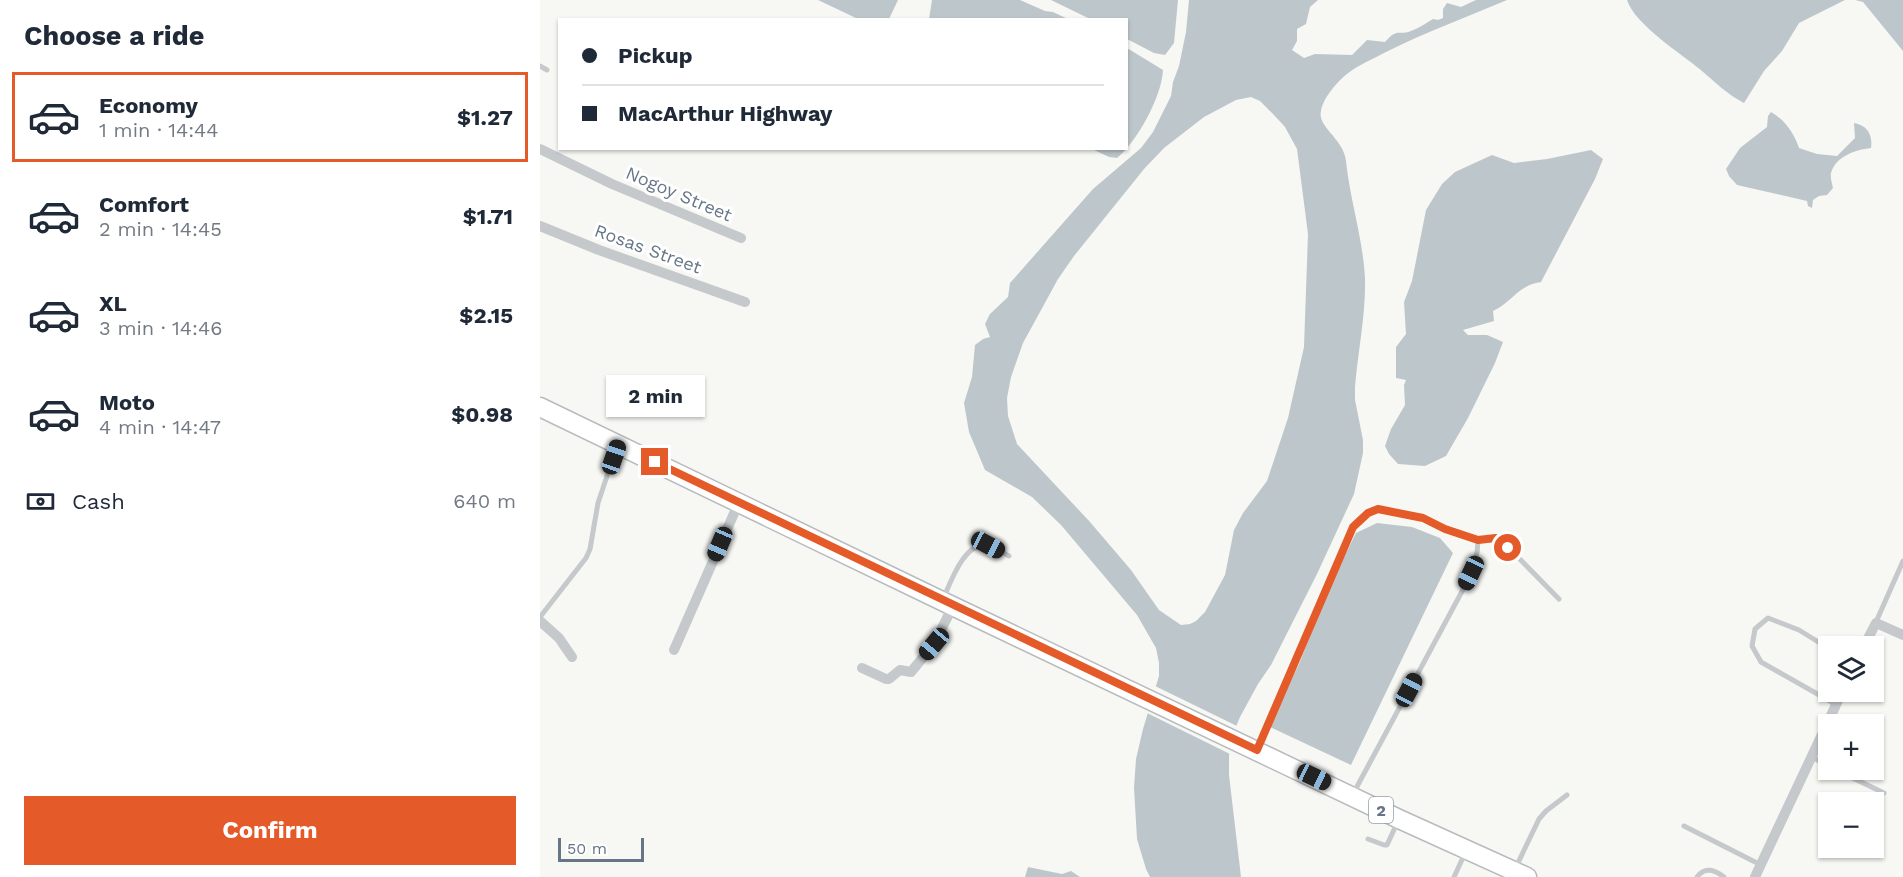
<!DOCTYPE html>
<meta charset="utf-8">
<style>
:root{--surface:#fff;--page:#f6f6f7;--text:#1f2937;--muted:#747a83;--line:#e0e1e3;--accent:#e45a28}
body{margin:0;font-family:"Work Sans",sans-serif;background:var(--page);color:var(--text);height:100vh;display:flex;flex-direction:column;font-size:22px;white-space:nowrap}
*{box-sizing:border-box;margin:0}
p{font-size:20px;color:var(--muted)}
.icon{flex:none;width:33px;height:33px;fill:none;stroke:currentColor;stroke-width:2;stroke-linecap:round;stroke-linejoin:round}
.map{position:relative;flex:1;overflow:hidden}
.details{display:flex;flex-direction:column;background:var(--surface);width:540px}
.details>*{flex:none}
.top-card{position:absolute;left:18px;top:18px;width:570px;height:132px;border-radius:0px;box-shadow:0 2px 4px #0004;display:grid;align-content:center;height:132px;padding:0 24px;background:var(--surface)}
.tools{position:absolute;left:1278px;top:636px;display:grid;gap:12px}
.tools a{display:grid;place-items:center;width:66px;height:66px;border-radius:0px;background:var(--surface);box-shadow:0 2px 4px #0004;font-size:30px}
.scale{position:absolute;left:18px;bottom:15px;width:86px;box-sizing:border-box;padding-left:6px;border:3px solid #667686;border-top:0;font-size:16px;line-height:21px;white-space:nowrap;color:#667686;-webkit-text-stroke:4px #fff;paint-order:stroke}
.end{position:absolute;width:27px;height:27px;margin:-14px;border:8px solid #e45a28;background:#fff;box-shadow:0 0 0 3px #fff}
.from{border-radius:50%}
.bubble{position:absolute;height:42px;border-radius:0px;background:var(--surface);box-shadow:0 2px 4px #0004;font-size:20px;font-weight:700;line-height:42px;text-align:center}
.car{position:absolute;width:18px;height:36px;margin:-18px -9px;border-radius:8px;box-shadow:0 0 4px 2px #0007;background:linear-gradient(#222 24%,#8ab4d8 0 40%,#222 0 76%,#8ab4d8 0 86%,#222 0)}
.top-card b{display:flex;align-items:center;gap:21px;height:57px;font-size:22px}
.top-card b+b{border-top:2px solid var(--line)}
.top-card i{width:15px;height:15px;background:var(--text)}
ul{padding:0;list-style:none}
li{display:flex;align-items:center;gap:18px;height:90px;margin:0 12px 9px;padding:0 12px;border:3px solid transparent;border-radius:0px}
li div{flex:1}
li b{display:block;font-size:22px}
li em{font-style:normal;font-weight:700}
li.active{border-color:var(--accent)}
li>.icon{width:54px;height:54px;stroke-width:1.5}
h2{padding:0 24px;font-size:27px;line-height:72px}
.pay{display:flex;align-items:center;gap:15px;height:66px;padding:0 24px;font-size:22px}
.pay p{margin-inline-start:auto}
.primary-button{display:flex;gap:12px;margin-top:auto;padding:12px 24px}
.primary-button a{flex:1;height:69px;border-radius:0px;background:var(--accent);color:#fff;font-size:24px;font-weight:700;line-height:69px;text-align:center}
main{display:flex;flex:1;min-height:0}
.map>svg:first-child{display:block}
.water{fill:#bdc7cb;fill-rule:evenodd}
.pier{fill:#f7f7f4}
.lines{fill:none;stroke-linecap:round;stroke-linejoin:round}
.trunk-casing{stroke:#b8bbbe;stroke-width:21}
.service{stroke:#c5c9cc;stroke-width:5}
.minor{stroke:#c5c9cc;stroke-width:10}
.trunk{stroke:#fff;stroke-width:18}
.route{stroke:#e45a28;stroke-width:8}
.labels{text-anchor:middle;stroke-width:6;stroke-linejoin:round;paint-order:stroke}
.shield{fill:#fff;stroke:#949faa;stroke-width:1.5}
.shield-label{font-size:16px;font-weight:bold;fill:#667686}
.street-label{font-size:18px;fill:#667686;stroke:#fff}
</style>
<main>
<section class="details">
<h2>Choose a ride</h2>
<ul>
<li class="active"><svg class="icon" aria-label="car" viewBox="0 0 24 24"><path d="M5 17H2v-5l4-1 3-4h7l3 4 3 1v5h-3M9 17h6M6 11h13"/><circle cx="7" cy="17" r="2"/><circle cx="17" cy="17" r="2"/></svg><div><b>Economy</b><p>1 min · 14:44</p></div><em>$1.27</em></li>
<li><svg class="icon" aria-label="car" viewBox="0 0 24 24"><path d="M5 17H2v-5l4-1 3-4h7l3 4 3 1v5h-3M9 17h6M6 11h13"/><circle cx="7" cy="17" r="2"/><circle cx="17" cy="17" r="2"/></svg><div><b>Comfort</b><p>2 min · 14:45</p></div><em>$1.71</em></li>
<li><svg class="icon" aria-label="car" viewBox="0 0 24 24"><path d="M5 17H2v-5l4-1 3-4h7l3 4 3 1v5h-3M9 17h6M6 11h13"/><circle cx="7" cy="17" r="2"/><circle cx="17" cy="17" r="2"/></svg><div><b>XL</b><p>3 min · 14:46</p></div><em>$2.15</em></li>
<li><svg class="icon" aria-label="car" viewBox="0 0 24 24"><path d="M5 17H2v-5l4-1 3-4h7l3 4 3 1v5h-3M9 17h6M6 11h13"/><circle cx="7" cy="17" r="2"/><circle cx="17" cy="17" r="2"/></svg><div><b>Moto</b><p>4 min · 14:47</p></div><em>$0.98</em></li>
</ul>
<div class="pay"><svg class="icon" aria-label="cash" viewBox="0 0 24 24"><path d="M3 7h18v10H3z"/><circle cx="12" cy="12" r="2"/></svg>Cash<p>640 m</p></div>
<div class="primary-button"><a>Confirm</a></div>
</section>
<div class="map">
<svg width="1363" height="877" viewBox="0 0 1363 877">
<rect width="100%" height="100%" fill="#f7f7f4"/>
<path class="water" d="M278,0H358L349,19H318Z
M392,0H480L505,11L513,12L528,19H389Z
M511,0H638L634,43L625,55L614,53L587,39L586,20L550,19Z
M649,0H778L770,7L766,24L757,29V41L752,50L764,58L775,54L812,55L827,40L845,42C858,27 858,36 871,31C879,28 886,23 893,19L898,20L903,18V9L907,3L921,7L936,0H967C927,17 886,32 846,52C833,59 818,65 807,74C797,82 783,98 781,111C777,127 804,139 806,161C810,200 823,239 825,278C826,314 818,351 815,387V400L823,440V453L814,494L777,574L731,665L718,684L700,717L692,736L689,756V775L701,877H610L606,869L597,839L594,788L596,759L603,729L619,676V663L616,648L597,615L521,525L492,497L445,470L429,432L424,403L432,377L435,345L443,339L450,337L445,324L450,314L468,297L470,283L553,189L601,148L613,132L631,96L633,82L639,66L646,32ZM711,97L720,101L734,115L745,127L757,149L768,234L764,347L748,418L727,481L703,513L694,530L685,575L665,612L656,621L650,624L641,625L619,610L591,570L550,522L477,444L468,416L467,398L471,377L483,343L518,279L534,256L604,169L624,148L664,117L696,100Z
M1087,0H1305L1259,23L1242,51L1224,71L1204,103C1187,94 1176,83 1162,71C1142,54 1095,25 1087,0Z
M1315,0H1363V51L1323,2Z
M587,48L623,70C622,96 597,142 577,158L569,157L552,149L586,148Z
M1231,112C1245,120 1254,133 1259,148L1277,154L1297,156L1315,138L1314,123C1327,125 1333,135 1331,148C1315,150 1296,156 1291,173C1290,177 1292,183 1293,188L1287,195L1279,196L1273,200L1272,208L1268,206L1267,201L1197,185L1189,176L1186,169L1200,148L1227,127L1228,116Z
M1051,150L1063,159L1055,179L1001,282C978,285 973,302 953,311L954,321L923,330L928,335H947L963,342L955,363L928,418L906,456L885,466L858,464L849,454L845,446L851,429L865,405L864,385L866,380L856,378V347L866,334L864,302L872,281L886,210L902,184L915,172L952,155L974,163L1007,159Z
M837,523L872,527L900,538L913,553L811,765L728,726L759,664L791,583L816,533Z
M488,867L522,874L531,871L540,877H485Z"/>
<path class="pier" d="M613,685L699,727L692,755L605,712Z"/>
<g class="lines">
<g class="trunk-casing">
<path id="trunk" d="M0,407L402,601L859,819L987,877"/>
</g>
<path class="service" d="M0,66L7,70
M938,540L956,538L962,541L1019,599
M404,597C411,581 425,541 448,545C455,547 463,553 469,556
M0,617L46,558L50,549L58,503L76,449
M1336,622L1363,561
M1288,648L1259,630L1228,618L1215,629L1212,646L1221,662L1295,704
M717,749L813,527L828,513L838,509L883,518L905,529L938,540C938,557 933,569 926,584L813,794
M1272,757L1288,766
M1296,770L1344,793
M1144,826L1221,865
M828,839L844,845H847L858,821
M976,867L999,819L1006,811L1027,795
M914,877L926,851
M1157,877C1165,866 1175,870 1184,877"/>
<path class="minor" d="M0,149L72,184L201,238
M0,226L59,250L205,302
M0,621L19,638L32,657
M1324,646L1336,623L1363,635
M134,650L199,502
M322,668L346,679H349L360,670L371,672L394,644L413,606
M1215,877L1302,692"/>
<use href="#trunk" class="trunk"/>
</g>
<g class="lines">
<path class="route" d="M115,462L717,750L813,527L828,513L838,509L883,518L905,529L938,540L956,538L962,541L968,548"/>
</g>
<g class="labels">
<rect class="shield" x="829" y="797" width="24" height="26" rx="4.5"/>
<g class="shield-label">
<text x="841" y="816">2</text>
</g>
<g class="street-label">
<text transform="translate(139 194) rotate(23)" y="6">Nogoy Street</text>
<text transform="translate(108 249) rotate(20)" y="6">Rosas Street</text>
</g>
</g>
</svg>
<div class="tools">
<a><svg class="icon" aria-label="layers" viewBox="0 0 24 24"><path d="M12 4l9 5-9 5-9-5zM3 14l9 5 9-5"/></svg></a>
<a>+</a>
<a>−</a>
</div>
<div class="scale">50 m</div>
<i class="end from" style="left:968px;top:548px"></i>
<i class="end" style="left:115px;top:462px"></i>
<div class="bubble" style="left:66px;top:375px;width:99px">2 min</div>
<i class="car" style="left:74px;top:457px;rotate:19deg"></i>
<i class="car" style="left:180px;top:544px;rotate:203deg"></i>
<i class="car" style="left:448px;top:545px;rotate:118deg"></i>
<i class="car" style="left:931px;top:573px;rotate:205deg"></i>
<i class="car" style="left:394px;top:644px;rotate:220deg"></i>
<i class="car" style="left:869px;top:690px;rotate:28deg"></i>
<i class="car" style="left:774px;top:777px;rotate:115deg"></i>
<div class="top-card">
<b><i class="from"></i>Pickup</b>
<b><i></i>MacArthur Highway</b>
</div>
</div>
</main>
